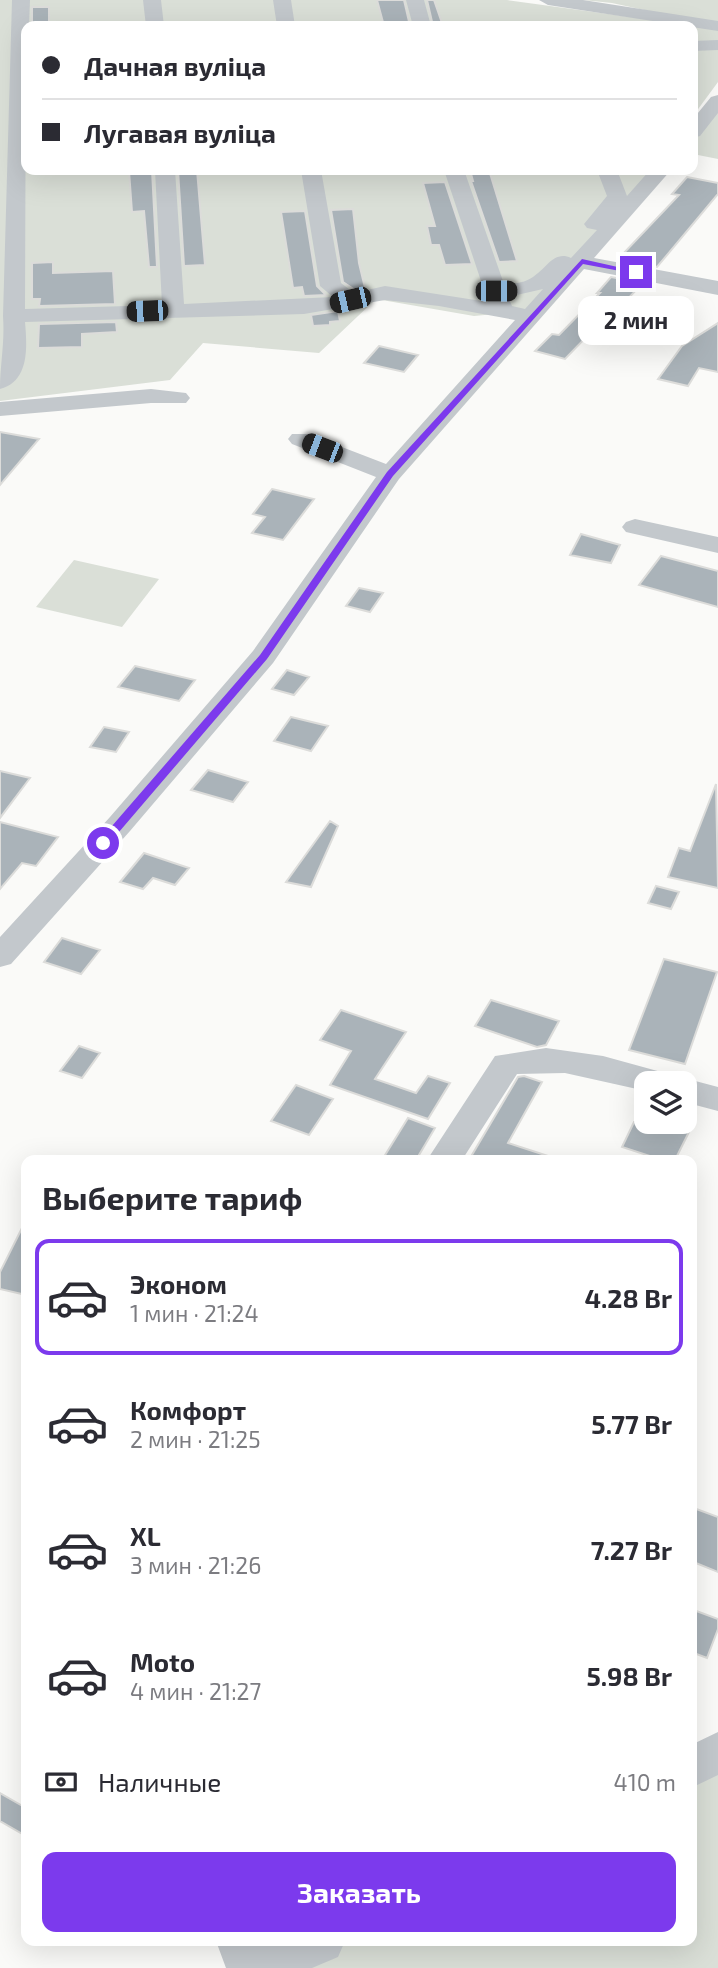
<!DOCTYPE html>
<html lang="ru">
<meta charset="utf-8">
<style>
:root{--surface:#fff;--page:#f2f2f3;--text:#2b2b33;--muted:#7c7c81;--line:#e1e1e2;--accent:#7c3aed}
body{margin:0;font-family:"Exo 2",sans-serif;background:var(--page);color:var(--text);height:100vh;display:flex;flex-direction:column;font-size:26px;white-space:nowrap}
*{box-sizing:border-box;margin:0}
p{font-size:23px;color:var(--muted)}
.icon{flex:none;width:38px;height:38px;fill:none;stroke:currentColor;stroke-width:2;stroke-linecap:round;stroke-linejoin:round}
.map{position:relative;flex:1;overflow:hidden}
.sheet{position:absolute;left:21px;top:1155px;width:676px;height:791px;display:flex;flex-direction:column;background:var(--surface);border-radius:14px;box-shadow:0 7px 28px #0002}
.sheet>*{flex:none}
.guide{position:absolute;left:21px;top:21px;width:677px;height:154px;border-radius:14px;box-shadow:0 7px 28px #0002;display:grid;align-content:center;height:154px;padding:0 21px;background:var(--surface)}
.buttons{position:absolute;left:634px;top:1071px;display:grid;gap:14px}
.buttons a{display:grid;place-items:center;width:63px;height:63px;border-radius:14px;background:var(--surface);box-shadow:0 7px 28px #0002;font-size:35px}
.end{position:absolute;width:32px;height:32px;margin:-16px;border:9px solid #7c3aed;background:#fff;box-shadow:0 0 0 4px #fff}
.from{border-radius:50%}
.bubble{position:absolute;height:49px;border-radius:14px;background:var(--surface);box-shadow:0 7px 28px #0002;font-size:23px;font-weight:700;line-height:49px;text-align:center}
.car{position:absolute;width:21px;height:42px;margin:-21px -10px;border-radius:9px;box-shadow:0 0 5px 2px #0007;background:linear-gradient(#222 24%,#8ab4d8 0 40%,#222 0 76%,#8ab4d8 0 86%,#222 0)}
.guide b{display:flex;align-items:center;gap:24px;height:66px;font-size:26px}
.guide b+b{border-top:2px solid var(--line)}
.guide i{width:18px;height:18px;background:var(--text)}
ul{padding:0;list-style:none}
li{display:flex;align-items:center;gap:21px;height:116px;margin:0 14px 10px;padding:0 7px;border:4px solid transparent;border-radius:14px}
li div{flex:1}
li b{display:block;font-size:26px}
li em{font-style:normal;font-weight:700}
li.on{border-color:var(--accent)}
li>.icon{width:63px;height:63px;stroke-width:1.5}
h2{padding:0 21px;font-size:32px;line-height:84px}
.pay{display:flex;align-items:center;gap:18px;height:77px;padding:0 21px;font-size:26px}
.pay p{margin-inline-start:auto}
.button{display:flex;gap:14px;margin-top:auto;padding:14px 21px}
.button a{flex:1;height:80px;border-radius:14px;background:var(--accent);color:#fff;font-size:28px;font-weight:700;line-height:80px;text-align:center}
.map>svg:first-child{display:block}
.green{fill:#dadfd7}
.building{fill:#aab3b9;stroke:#dcdcda;stroke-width:2}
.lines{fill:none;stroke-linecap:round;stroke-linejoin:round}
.minor{fill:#c3c8cc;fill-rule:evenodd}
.route{fill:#7c3aed}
</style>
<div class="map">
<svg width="718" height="1968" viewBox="0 0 718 1968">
<rect width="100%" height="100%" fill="#fafaf8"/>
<path class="green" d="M0,0H507L718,29V82L693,116V26H26V170H651L524,319L495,314L474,316L376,299L319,353L203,343L170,380L0,401Z
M583,0H718V26L612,3Z
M718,101V159L693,154V132Z
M74,560L159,579L122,627L36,607Z
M718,1733V1968H258L322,1941H691V1752Z"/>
<path class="building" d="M377,0H404L410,26H384Z
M427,0H434L443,26H433Z
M32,7H49V26H32Z
M152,170L157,267H149L144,211L132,212L129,171Z
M178,170H197L205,265L184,266Z
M470,170H489L517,261L499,262L471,181H473Z
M687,177L718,183V194L657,267L625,261L628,258L621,256L679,195L672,194Z
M445,182L472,264L445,265L439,245H431L427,226H435L423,183Z
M353,209L359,263L365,288L355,290L343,282L331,210Z
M305,211L317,286L326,295L304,296L302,287L293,288L281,212Z
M53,262V273L113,271L115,304L39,306L40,299H32V263Z
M611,277L643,283L597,331L593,330L565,359L535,351L552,334L559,335L600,293H597Z
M338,311L340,321L330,322V325L313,326L311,315Z
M116,322L117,332L82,334V347L38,348L39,324Z
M718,323V372L699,368L688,386L658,379L682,346Z
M379,346L418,355L404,372L364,363Z
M0,432L39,439L0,485Z
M272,489L314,499L283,540L252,533L265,517L253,514Z
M581,534L620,545L611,563L570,555Z
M661,556L718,571V607L639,585Z
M359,588L383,593L370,612L346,606Z
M135,666L195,680L179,701L118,687Z
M287,670L309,677L294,695L272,689Z
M291,717L328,726L311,751L274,741Z
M104,727L129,732L116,752L90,747Z
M208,770L248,782L233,802L191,790Z
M0,771L30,778L0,818Z
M716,784L718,888L668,877L679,848L690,851Z
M330,821L338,826L311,887L286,882Z
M0,822L58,837L36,866L22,863L0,889Z
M144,853L189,868L175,885L153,878L143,889L120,882Z
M656,886L679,892L671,909L648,903Z
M62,938L100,950L81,974L44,962Z
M664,959L717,972L685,1064L629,1050Z
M491,1000L559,1021L546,1045L537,1047L475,1026Z
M341,1010L406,1032L375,1079L416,1093L428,1076L450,1083L428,1119L330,1085L351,1051L320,1040Z
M79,1046L100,1053L82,1078L60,1071Z
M524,1076L542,1082L508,1143L548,1156V1160H469L518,1077Z
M296,1085L333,1099L309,1135L271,1121Z
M408,1118L435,1128L416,1160H382Z
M634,1122H671L691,1128L675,1160H662L622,1147Z
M26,1220V1295L0,1289V1272Z
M691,1507L718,1517V1572L691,1561Z
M691,1609L718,1619V1629L707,1658L691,1652Z
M0,1793L26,1808V1836L0,1821Z"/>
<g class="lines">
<path class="minor" d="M12,0H30L29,26H26L25,309L162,305L155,170H175L184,304L333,297L320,286L301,170H321L341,283L354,293L385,286L488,302L444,170H464L504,284C514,284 524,283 533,277C546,269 554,250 571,258L597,230L587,228L584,224L607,196L597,170H617L627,196L650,170H671L594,258L718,281V295L584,269L399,479L273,663L130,831L11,964L0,967V937L110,817L253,651L376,477L292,444L288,439L292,434H308L386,464L515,320L439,306L385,300L304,314L25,322C27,346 30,381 0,389C0,364 5,343 3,316ZM543,289L525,309L512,306L508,297Z
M143,0H161L164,26H146Z
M273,0H291L295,26H277Z
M406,0H424L431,26H413Z
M539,0H583L718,21V31L548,5Z
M718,40V50L693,51V41Z
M718,95V113L700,136L693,138V119L711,97Z
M151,389L186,393L190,398L186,403H151L0,416V402Z
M635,519L718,537V553L626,532L622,527L626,522Z
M546,1048L603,1056L672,1075L675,1081L684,1078L718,1087V1111L684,1102V1083H646V1091L565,1073L517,1074L462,1160H427L495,1056Z
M718,1732V1775L691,1788V1745Z
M216,1941H261L262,1943L269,1941H345L338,1957L312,1968H226Z"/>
</g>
<path class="route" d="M582,259L640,272L636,274L583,264L393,476L267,659L107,846H99V841L260,655L387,472Z"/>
</svg>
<div class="buttons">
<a><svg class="icon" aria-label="layers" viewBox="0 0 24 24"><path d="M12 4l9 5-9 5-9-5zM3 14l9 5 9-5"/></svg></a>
</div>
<i class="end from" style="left:103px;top:843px"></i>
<i class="end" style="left:636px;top:272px"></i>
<div class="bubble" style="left:578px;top:296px;width:116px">2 мин</div>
<i class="car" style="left:496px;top:291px;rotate:90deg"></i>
<i class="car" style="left:350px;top:300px;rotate:257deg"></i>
<i class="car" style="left:147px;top:311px;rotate:268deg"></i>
<i class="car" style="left:322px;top:448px;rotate:291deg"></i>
<div class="guide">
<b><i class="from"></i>Дачная вуліца</b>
<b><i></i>Лугавая вуліца</b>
</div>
<section class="sheet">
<h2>Выберите тариф</h2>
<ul>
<li class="on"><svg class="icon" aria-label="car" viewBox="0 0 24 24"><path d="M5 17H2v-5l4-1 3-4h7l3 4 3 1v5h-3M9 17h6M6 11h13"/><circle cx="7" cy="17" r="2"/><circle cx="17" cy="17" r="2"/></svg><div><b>Эконом</b><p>1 мин · 21:24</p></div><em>4.28 Br</em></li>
<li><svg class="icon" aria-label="car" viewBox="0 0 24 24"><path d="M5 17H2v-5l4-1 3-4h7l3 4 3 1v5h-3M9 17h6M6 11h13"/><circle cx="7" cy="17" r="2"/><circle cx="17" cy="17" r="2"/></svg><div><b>Комфорт</b><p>2 мин · 21:25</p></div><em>5.77 Br</em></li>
<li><svg class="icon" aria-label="car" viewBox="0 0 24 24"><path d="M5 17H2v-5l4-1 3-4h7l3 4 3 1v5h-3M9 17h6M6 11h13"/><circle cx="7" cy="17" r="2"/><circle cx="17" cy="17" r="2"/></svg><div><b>XL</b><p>3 мин · 21:26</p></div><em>7.27 Br</em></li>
<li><svg class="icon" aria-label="car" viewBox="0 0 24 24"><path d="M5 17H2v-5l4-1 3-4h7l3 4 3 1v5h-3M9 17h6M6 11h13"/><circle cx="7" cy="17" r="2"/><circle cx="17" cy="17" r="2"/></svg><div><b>Moto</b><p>4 мин · 21:27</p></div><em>5.98 Br</em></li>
</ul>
<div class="pay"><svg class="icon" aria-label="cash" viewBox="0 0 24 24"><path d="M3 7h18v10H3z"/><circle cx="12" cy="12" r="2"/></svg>Наличные<p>410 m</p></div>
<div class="button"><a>Заказать</a></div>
</section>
</div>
